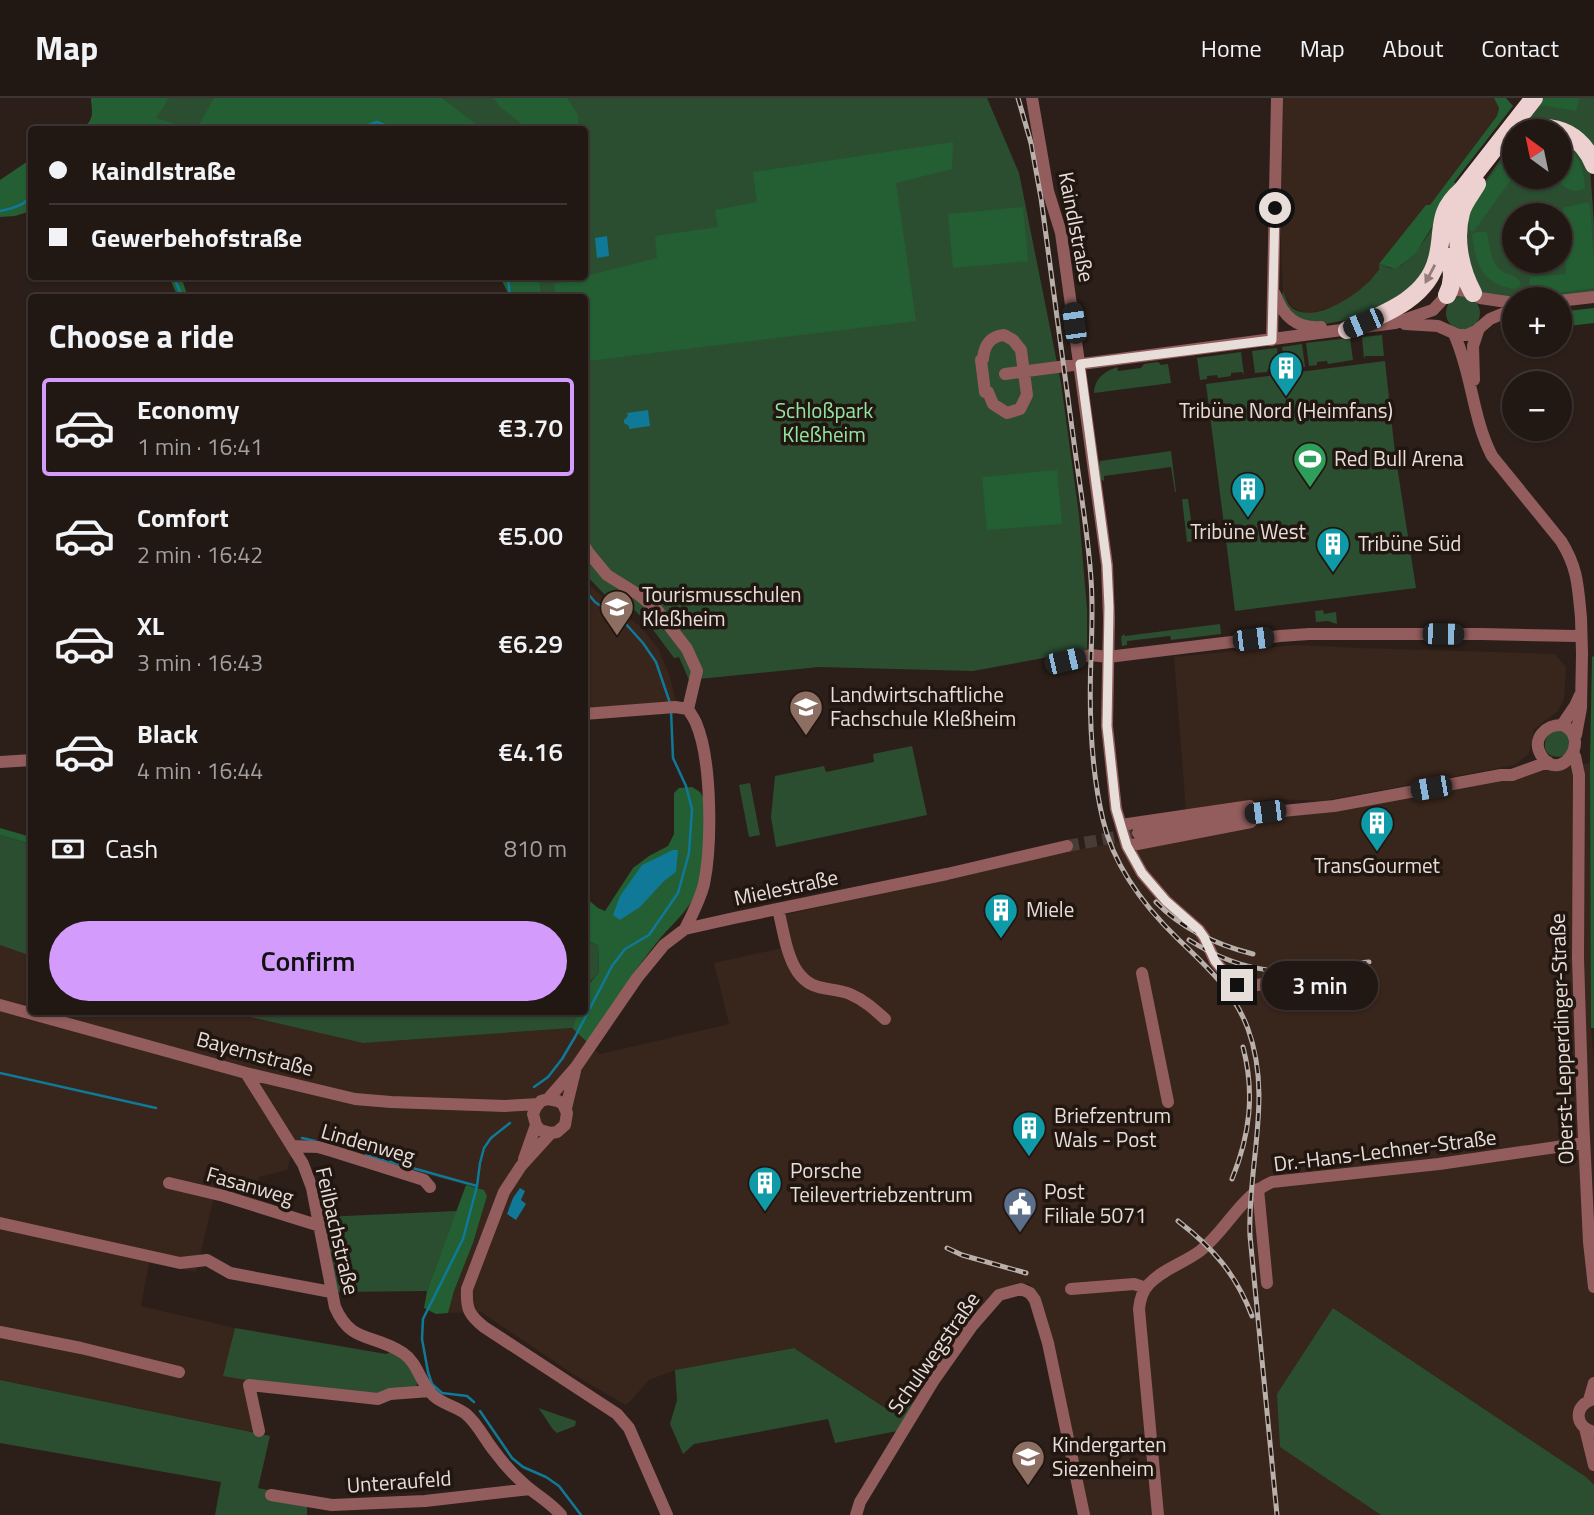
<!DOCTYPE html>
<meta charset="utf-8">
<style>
:root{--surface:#211713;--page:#29201c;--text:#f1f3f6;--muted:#a29fa0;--line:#3e3633;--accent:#d39cfc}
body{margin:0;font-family:"Titillium Web",sans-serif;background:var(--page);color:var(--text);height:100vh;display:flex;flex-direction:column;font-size:26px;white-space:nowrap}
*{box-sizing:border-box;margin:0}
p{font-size:23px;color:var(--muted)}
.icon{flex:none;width:38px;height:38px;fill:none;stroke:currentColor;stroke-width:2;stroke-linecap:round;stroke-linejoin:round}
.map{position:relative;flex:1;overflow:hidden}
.side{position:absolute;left:28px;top:196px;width:560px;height:721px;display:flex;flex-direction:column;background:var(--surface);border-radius:7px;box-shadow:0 2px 5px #0004,0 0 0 2px var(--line)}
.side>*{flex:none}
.banner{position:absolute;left:28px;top:28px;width:560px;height:154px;border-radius:7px;box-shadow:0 2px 5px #0004,0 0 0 2px var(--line);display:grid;align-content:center;height:154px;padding:0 21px;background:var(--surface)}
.needle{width:46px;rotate:327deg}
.controls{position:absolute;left:1502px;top:21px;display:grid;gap:14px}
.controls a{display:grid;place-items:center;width:70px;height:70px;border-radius:50%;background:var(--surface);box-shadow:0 2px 5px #0004,0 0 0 2px var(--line);font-size:35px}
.end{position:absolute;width:32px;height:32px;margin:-16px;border:9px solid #e7deda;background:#111;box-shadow:0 0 0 4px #111}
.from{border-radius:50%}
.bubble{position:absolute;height:49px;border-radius:24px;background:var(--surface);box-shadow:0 2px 5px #0004,0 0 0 2px var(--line);font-size:23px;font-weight:600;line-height:49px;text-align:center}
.car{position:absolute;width:21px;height:42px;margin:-21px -10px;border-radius:9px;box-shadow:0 0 5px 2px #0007;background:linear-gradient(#222 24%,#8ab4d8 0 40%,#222 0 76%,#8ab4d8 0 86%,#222 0)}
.banner b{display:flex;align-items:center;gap:24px;height:66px;font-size:26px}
.banner b+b{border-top:2px solid var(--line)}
.banner i{width:18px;height:18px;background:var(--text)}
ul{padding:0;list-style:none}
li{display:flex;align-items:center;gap:21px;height:98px;margin:0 14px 10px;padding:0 7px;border:4px solid transparent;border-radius:7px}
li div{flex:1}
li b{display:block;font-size:26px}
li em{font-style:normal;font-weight:600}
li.active{border-color:var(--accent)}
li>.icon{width:63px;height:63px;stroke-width:1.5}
h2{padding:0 21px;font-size:32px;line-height:84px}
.pay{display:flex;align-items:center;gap:18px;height:77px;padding:0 21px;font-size:26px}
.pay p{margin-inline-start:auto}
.cta{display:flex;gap:14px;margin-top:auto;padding:14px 21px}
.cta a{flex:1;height:80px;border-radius:42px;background:var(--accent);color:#111;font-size:28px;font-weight:600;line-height:80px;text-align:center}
header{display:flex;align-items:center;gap:42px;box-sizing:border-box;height:98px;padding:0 35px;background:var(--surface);border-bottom:2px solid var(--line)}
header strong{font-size:33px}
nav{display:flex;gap:38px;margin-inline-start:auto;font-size:24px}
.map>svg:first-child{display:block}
.built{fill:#38251c}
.green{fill:#2b4e31;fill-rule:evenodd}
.forest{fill:#235f32}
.water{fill:#0f7997}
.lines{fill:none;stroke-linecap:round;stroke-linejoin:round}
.stream{stroke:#0f7997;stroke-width:2.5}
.minor-tunnel{stroke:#483c36;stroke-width:12;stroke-dasharray:12 6;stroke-linecap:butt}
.minor{stroke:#925d5c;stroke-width:12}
.highway{stroke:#edd1d0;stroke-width:18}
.rail-casing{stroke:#bab0ab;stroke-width:5}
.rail{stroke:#221610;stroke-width:2.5;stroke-dasharray:8;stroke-linecap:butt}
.minor-bridge{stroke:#925d5c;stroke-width:12}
.oneway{fill:#927d7a}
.route{stroke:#e7deda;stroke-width:9}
.labels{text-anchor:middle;stroke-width:7;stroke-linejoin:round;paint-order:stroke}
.street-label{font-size:21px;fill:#e7deda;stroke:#221610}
.park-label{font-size:21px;fill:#91e6a1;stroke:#221610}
.poi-label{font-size:21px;fill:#e7deda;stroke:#221610;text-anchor:start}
</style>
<header>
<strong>Map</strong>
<nav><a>Home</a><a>Map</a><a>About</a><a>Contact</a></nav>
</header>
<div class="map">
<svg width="1594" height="1417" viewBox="0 0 1594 1417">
<rect width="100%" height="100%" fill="#2c1f19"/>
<path class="built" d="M1283,0H1494L1499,10L1497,18L1430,108L1379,166L1380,172L1365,188L1348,201L1335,208L1312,215H1304L1291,208L1283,193L1281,151Z
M584,482L619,513L641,529L658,550L669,576L676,604L585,612Z
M1295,547L1359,550L1555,556L1566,569L1564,601L1558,613L1534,631L1529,656L1515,667L1323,703L1274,701L1186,713L1174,559Z
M1590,665L1591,930L1594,964V1387L1583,1377L1333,1210L1280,1348L1381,1417H1087L1038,1199L1030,1186L1017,1185L999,1192L989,1198L915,1304L888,1311L794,1250L675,1272L649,1282L633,1300L626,1307L579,1280L481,1214L448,1215L454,1193L473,1145L487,1098L484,1092L296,1042L287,1072L259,1079L253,1107L214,1099L196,1174L149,1165L141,1208L235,1230L224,1277L250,1283L262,1336L0,1282V847L31,858L32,914H233L363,945L572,930L600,956L729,926L714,865L782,850L784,817L1065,754L1207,728Z"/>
<path class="green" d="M91,0H987L1019,75L1061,285L1079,417L1087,511V552L973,573L819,569L689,582L679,559L674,560L648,525L631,509L605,497L584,475V200L542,199L539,179L584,178V32H105L88,27L93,17Z
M1542,0H1594V55L1585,44L1519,32Z
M1559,37L1568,40L1590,71L1594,125V195C1561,199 1519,208 1488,198C1479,195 1472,187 1468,179L1465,112L1500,62L1514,46V79H1559ZM1514,117H1559V163H1514Z
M1435,126L1437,136L1419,189L1364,219L1319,227L1301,223L1287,211L1282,198L1283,193C1285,198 1287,204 1290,208C1309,227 1349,202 1364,188C1370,184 1374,177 1379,172V166C1383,167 1386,169 1390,170C1408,173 1426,139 1435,126Z
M1446 215a17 17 0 1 1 34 0a17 17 0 1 1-34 0Z
M1382,237L1384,258H1365L1364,261L1362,239Z
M1350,240L1353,262L1328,266L1327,263L1317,264V267L1309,268L1306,245Z
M1302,246L1305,269H1302L1301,266L1291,267V271H1285L1282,249Z
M1277,250L1280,272H1278V269L1268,271L1267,274L1255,275L1252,253Z
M1241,254L1244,277L1242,274L1231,275V278L1218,280L1217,277L1207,278V281L1200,282L1197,260Z
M1385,263L1395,355L1416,490L1235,513L1206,286Z
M1158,264L1161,267L1168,266L1171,285L1094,295C1095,280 1104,274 1117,269L1118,273L1141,270L1144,266Z
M1171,353L1176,394H1175L1171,369L1104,378V383L1100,381L1099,369L1100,363Z
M1182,401H1188L1194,443L1187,444Z
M1323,512L1324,516L1336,514L1337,526L1328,523L1316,524L1315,513Z
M1220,526L1221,536L1171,542L1170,538L1127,543V547L1122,548L1121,539L1124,536L1125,538Z
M1562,632L1572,642L1564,658C1546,662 1540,649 1549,635Z
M912,648L927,717L776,749L771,719L775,678L824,668L826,674L874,664L873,656Z
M750,685L760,737L749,739L739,687Z
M0,737L31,746V858L0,847Z
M585,842L598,847L599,875L587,886L585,895Z
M229,914H578L572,930L363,945Z
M457,1113L427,1193L335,1194L323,1119Z
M1333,1210L1586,1379L1594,1387V1417H1381L1280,1349L1277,1296Z
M235,1230L386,1256L393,1253L405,1261L418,1280L416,1290L378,1298L299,1291L223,1278Z
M794,1250L887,1311L915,1304L908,1331L835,1345L828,1321L694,1346L683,1356L670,1326L677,1302L675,1272Z
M0,1282L270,1338L258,1390L307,1400V1417H215L221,1384L0,1345Z
M538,1310L576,1323L575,1328L557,1335C550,1330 545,1317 538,1310Z"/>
<path class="forest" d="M91,0H169L156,20L191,31H81C95,22 92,15 91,0Z
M214,0H442L482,31H197Z
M494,0H567L578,17V31H528L499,8Z
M1494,0H1506L1513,8L1454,84L1458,87L1416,155L1406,164L1395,171L1379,166L1426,107H1430L1497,18L1499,10Z
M1545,0H1579L1576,13L1540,7Z
M1559,42C1577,53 1584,69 1585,90C1575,96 1564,91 1559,82Z
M953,44L952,71L896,85L916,223L588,263L585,255L584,200L556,199L554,186L657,160L655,138L718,129L715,112L757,104L753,74Z
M31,61V113L15,118L0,119V82Z
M1501,65C1509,67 1511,71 1513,79L1474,133H1470C1465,106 1486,86 1501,65Z
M1588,104L1590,108L1594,164V190L1557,195L1531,192L1529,186L1530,179L1566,176L1563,110Z
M1023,109L1028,163L953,170L948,116Z
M1478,134H1485L1487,135C1490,148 1490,165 1502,173C1509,178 1516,176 1521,185L1520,188L1514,191C1481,185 1476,167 1472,136Z
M169,179H181L188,199H178Z
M500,179H539L542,199H510Z
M1594,210V225L1559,229V214Z
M1057,372L1062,426L987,432L982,379Z
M1594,558V930H1591L1590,665L1592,559Z
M692,689L700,694L704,701C703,731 707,763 697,792C690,812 671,827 658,843C632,875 610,910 587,944L572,930L578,914H584C585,894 584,889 599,875L598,847L585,842V800H586L598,810L605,813L633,770L649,758L668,748L674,736V695L679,690Z
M0,730L31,739V746L0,737Z
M466,1087L484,1092L487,1098L473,1145L454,1193L448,1215L436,1216L424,1210L427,1193Z"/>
<path class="water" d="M607,138L609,158L597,160L595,140Z
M648,312L650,328L629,331V328L624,325V322L628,318L627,315Z
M673,752H678L676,774L664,783L640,809L620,822L613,817L620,798L642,767Z
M520,1090L525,1093L521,1102L526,1106L516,1122L507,1116L513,1100Z"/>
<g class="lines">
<path class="stream" d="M365,32L369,27L377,24L396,32
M0,113C11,111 26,107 32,97
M173,178L183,200
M508,178L510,200
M584,491L595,504L625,525L643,545L656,564L670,605
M0,975L156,1010
M534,989L548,979L562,961L575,939L612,868L625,851L649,837L678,795L689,755L692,711L686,688L673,660L671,612
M302,1040L315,1043
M366,1057L477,1088
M474,1304L467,1298L442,1295L432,1286L428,1274L422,1241L423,1221L463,1141L477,1088L480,1065L484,1050L491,1040L510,1025
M480,1313L512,1360L523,1369L546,1379L559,1388L581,1417"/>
<path class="minor-tunnel" d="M1067,748L1132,736"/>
<path class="minor" d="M1032,0L1048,93L1061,135L1107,467L1109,521L1107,628L1116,711L1127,748L1142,775L1166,803L1199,832L1204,839L1215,863L1232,884L1243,889L1271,885
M1275,196C1283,219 1297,231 1321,229
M1559,203L1594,199
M1405,226L1438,228L1458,237H1467L1476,233L1490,221L1514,211
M1454,236C1472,275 1472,319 1492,358L1561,443C1578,470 1578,489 1581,520
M1004,237L1013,242L1021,252L1027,297L1020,311L1007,315L993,306L988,294H985L981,262L983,261C984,248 990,238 1004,237Z
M1272,242L1277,0
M1005,276L1395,225L1433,212L1447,197L1456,192L1469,193L1480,200L1514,205
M1474,282L1473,248L1479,230
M584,447L588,454L607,477L639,497L657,512L687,551L697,573L688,611C690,615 694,620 696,625C712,662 712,747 704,786C700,802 692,817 685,831
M1051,564L1065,563L1091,557L1108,559L1280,538L1309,536H1482L1576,538
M584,616L675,609L688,611
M1562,627C1594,640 1559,688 1541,657C1531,641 1546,626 1562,627L1575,608L1580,597
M1576,637L1581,610L1582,555
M1575,658L1579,677L1578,860L1583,1019L1589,1144L1594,1189
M0,664L32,662
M1121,727L1250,708
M1138,735L1251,716L1334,708L1501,677H1512L1548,664
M1127,748L1251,724
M778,811C783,831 786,856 797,873C812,895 829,888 850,896C864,902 874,911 885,921
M1142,875L1168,1004
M0,907L246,975L355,1001L391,1004L505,1008L538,1006
M246,975L303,1066L312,1090L335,1209C351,1246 373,1235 403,1255C418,1265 420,1285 434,1298C442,1306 456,1308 466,1316C478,1326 485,1342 495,1354C503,1365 514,1377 524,1386C536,1397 550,1404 561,1417
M548,1001L558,1003L563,1006L567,1015L565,1027L557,1034L551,1035L540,1032L536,1027L533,1016L536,1009L541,1003L548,1001L576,969L637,880L664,847L685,831L734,820L947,776L1067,748
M566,1010L575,973
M551,1035L521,1068L504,1094L467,1191C466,1211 469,1217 484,1229L617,1316L629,1330L667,1417
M292,1048L318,1049L332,1053L424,1082L430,1089
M524,1061L536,1027
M169,1085L224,1098L320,1128
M1258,1091L1267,1185
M0,1125L180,1165L207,1162L230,1175L331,1194
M1071,1191L1134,1186L1146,1190
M0,1234L81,1250L179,1274
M1594,1301C1574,1306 1573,1328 1594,1334
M1589,1302L1594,1285
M1585,1330L1594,1367
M259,1333L249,1287L378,1301L390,1296L430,1293
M271,1397L332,1407L425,1403L530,1391
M856,1417L860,1404L934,1282L972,1228L999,1197L1021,1191L1030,1195L1035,1202L1048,1245L1084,1417
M1158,1417L1139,1211C1140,1201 1142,1193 1149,1186C1163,1171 1184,1165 1200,1153C1227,1132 1240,1098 1272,1084L1439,1066L1584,1045"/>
<path class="highway" d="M1527,33C1557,23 1583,39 1594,67
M1473,195C1460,171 1454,141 1461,115C1463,105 1472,95 1477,86
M1447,197C1454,184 1452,173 1450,159
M1347,232C1381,217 1427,202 1437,161C1445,131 1435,116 1462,92L1534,0"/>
<g class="rail-casing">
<path id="rail" d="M1018,0L1031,45L1041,100C1052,182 1063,263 1074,345C1080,390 1088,436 1091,481C1093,507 1092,532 1091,558C1089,609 1091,672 1103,722C1114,769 1144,808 1178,841C1207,869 1234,893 1248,931C1273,999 1247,1069 1250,1138L1277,1417
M1156,804C1182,831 1217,847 1253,856
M1189,842C1216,859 1249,872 1282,873C1311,873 1340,867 1369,864
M1232,1081C1250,1037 1255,995 1243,949
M1178,1123C1213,1150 1236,1176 1252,1218
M947,1150L962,1157L1026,1175"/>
</g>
<use href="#rail" class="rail"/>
<path class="minor-bridge" d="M1581,520L1582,555"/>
</g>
<defs><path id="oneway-solid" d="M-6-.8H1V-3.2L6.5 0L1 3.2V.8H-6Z" transform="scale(1.75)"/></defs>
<use class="oneway" href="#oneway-solid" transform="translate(1430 176) rotate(118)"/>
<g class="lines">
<path class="route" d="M1237,887L1232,884L1215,863L1204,839L1199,832L1166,803L1142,775L1127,748L1116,711L1107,628L1109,509L1107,467L1080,266L1272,242L1275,110"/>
</g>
<defs>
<g id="building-pin" transform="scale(1.75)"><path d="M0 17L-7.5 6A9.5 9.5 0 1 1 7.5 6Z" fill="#0f9aa8" stroke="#221610"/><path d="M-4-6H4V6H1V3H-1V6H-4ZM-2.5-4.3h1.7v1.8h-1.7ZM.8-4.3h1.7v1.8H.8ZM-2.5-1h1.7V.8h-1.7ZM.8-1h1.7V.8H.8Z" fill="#fff"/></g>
<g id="stadium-pin" transform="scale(1.75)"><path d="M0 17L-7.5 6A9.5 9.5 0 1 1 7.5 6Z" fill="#2e9e5b" stroke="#221610"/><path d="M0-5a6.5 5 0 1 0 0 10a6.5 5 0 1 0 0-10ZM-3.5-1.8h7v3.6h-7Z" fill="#fff"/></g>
<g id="school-pin" transform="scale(1.75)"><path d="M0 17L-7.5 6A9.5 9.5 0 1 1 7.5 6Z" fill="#8d6e63" stroke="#221610"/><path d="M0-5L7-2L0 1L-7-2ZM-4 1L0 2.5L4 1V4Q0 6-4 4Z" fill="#fff"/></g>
<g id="civic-pin" transform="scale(1.75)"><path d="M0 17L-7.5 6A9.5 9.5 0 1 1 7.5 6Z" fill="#5c6f8a" stroke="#221610"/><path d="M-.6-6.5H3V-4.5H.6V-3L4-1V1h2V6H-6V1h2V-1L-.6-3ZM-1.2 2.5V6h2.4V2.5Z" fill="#fff"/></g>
</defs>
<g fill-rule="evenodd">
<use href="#building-pin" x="1286" y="270"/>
<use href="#stadium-pin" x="1310" y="361"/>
<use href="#building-pin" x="1248" y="391"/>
<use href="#building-pin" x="1333" y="446"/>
<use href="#school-pin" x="617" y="509"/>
<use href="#school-pin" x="806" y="609"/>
<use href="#building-pin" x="1377" y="725"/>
<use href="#building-pin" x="1001" y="812"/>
<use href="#building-pin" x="1029" y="1030"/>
<use href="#building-pin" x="765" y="1085"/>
<use href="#civic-pin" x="1020" y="1106"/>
<use href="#school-pin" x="1028" y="1359"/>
</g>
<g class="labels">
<g class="street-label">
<text transform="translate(1076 129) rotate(79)" y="7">Kaindlstraße</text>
<text transform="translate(786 790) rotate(-12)" y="7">Mielestraße</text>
<text transform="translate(1562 941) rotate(-92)" y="7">Oberst-Lepperdinger-Straße</text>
<text transform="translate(255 956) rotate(15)" y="7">Bayernstraße</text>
<text transform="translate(368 1046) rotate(16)" y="7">Lindenweg</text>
<text transform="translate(1385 1053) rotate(-7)" y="7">Dr.-Hans-Lechner-Straße</text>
<text transform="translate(250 1088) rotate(16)" y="7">Fasanweg</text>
<text transform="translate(337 1133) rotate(77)" y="7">Feilbachstraße</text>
<text transform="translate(934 1255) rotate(-55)" y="7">Schulwegstraße</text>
<text transform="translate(399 1384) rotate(-4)" y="7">Unteraufeld</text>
</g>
<g class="park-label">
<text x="824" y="320">Schloßpark<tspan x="824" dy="24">Kleßheim</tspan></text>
</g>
<g class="poi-label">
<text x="1286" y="320" text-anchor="middle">Tribüne Nord (Heimfans)</text>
<text x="1334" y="368">Red Bull Arena</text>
<text x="1248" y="441" text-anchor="middle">Tribüne West</text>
<text x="1358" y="453">Tribüne Süd</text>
<text x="642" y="504">Tourismusschulen<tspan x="642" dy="24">Kleßheim</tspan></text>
<text x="830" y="604">Landwirtschaftliche<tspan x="830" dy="24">Fachschule Kleßheim</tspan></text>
<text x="1377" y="775" text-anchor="middle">TransGourmet</text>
<text x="1026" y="819">Miele</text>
<text x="1054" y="1025">Briefzentrum<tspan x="1054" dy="24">Wals - Post</tspan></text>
<text x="790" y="1080">Porsche<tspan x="790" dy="24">Teilevertriebzentrum</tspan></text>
<text x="1044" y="1101">Post<tspan x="1044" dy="24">Filiale 5071</tspan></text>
<text x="1052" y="1354">Kindergarten<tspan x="1052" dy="24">Siezenheim</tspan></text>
</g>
</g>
</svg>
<div class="controls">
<a><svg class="needle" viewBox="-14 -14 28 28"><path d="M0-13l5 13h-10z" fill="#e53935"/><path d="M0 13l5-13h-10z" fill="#a29fa0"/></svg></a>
<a><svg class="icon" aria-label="locate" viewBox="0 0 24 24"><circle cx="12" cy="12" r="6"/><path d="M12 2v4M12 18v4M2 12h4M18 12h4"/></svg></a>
<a>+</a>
<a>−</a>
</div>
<i class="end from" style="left:1275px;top:110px"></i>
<i class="end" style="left:1237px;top:887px"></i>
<div class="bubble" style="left:1262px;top:863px;width:116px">3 min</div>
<i class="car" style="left:1074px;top:225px;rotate:352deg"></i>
<i class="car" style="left:1363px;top:225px;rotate:247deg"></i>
<i class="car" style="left:1443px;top:536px;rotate:91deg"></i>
<i class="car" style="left:1253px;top:541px;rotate:83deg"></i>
<i class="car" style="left:1065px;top:563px;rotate:77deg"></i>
<i class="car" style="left:1431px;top:690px;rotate:260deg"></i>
<i class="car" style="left:1265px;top:714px;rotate:263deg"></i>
<div class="banner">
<b><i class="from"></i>Kaindlstraße</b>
<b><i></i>Gewerbehofstraße</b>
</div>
<section class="side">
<h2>Choose a ride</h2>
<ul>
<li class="active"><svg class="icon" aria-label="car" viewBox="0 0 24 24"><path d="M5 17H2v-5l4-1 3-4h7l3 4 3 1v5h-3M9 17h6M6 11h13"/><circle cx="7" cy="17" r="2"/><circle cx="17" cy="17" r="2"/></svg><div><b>Economy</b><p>1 min · 16:41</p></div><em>€3.70</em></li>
<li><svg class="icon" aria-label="car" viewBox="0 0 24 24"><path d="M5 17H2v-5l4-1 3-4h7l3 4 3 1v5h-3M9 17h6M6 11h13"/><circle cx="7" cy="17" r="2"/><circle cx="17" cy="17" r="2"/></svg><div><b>Comfort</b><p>2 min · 16:42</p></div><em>€5.00</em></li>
<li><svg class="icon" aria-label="car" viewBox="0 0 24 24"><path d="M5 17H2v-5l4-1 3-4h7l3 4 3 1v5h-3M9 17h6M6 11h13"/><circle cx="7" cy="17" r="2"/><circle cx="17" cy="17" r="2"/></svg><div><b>XL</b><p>3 min · 16:43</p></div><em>€6.29</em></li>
<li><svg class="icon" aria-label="car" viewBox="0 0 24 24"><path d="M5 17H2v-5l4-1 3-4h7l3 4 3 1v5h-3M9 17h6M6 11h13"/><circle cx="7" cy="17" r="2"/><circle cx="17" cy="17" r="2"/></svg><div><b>Black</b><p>4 min · 16:44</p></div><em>€4.16</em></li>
</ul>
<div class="pay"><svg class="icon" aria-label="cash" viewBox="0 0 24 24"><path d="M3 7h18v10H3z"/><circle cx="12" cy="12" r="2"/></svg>Cash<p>810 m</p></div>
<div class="cta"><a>Confirm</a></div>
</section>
</div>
